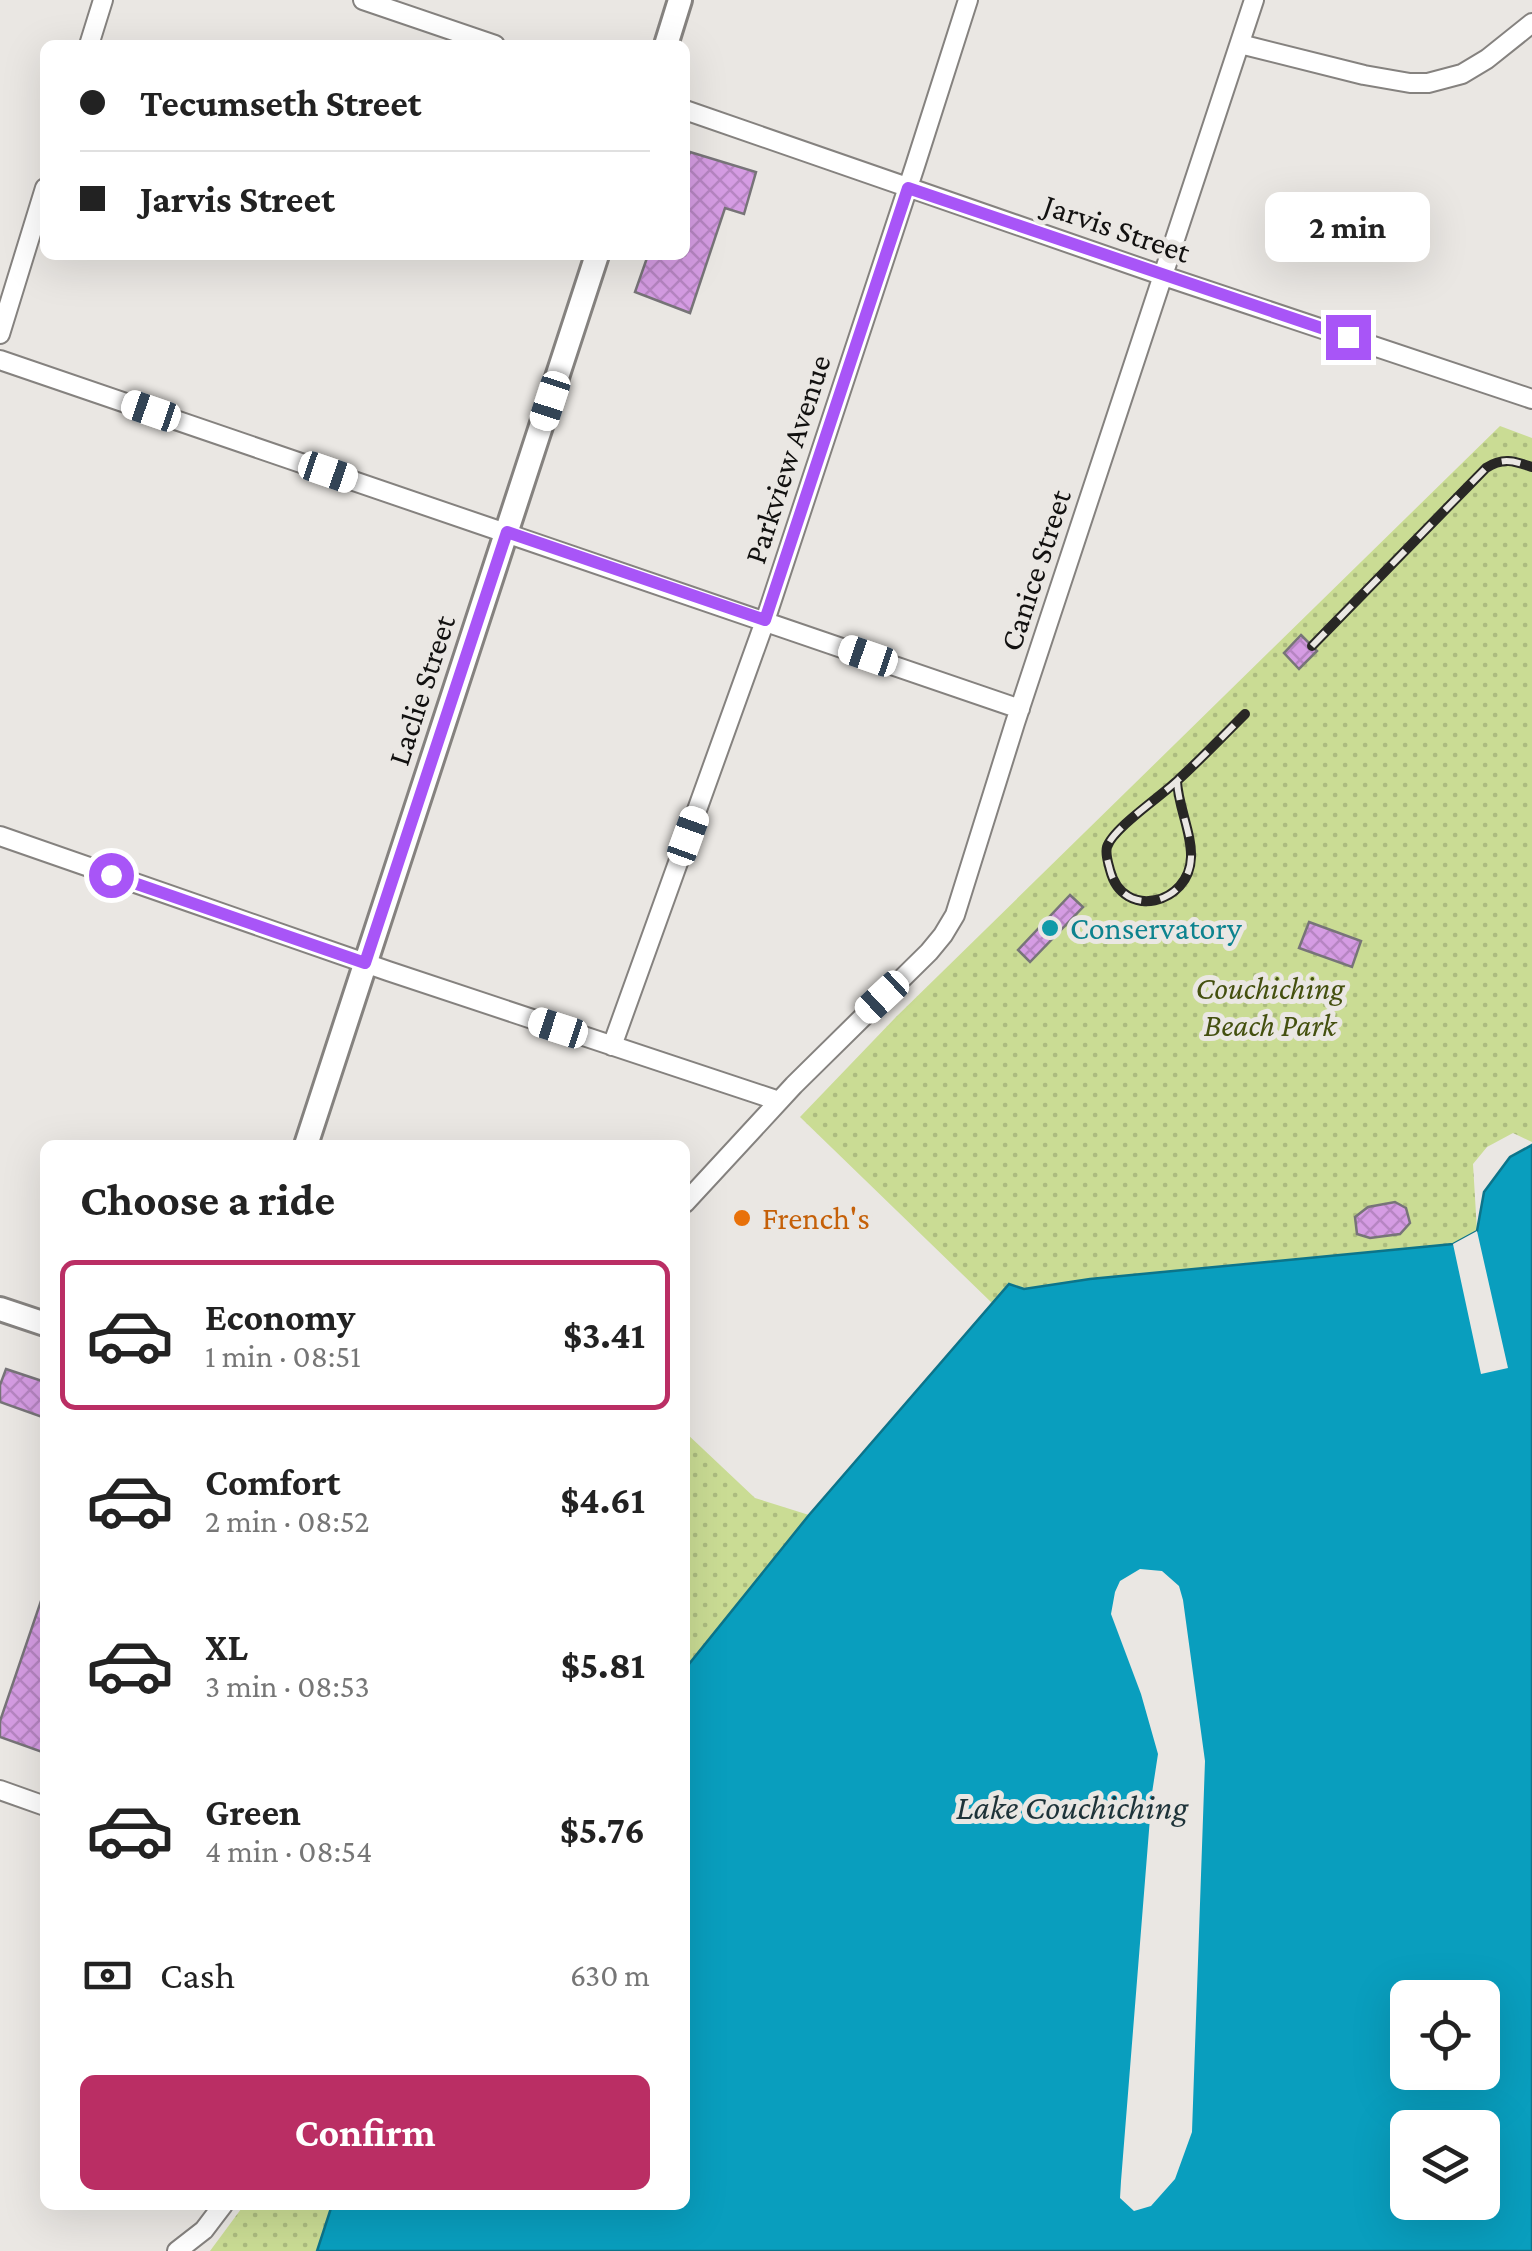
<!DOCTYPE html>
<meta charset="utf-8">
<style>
:root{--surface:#fff;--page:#f2f2f2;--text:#222;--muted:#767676;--line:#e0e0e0;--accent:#ba2e64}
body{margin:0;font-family:"Crimson Pro",serif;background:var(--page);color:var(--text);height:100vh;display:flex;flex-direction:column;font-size:38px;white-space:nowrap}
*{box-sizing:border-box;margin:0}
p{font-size:32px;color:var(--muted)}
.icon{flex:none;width:55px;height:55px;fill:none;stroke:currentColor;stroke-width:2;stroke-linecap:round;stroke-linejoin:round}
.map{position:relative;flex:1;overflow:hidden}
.panel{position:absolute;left:40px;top:1140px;width:650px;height:1070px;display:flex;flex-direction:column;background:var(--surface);border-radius:15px;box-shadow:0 10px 40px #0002}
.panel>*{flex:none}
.banner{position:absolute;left:40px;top:40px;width:650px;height:220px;border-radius:15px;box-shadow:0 10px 40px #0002;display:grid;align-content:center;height:220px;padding:0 40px;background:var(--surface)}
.tools{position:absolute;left:1390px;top:1980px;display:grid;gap:20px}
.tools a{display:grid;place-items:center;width:110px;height:110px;border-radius:15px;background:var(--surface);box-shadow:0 10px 40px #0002;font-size:50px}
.end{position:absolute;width:45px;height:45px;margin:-22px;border:12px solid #a855f7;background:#fff;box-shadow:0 0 0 5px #fff}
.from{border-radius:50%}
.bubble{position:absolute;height:70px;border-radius:15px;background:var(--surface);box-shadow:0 10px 40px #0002;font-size:32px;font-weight:700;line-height:70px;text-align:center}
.car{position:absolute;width:30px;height:60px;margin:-30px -15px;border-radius:12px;box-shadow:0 0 8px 2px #0007;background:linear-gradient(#fff 24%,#345 0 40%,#fff 0 76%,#345 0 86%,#fff 0)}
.banner b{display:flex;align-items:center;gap:35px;height:95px;font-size:38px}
.banner b+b{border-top:2px solid var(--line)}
.banner i{width:25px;height:25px;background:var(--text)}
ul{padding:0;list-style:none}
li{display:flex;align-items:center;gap:30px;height:150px;margin:0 20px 15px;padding:0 20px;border:5px solid transparent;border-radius:15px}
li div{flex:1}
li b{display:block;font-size:38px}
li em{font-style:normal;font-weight:700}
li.on{border-color:var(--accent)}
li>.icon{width:90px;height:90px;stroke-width:1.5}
h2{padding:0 40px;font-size:45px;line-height:120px}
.pay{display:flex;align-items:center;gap:25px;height:110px;padding:0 40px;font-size:38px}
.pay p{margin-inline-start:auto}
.button{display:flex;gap:20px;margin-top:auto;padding:20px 40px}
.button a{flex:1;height:115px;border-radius:15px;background:var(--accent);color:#fff;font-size:40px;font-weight:700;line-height:115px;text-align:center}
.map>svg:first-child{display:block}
.green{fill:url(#green-dots)}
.water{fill:#099ebe;stroke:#0c748a;stroke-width:2.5;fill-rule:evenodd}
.pier{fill:#eae7e3}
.building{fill:url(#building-cross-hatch);stroke:#777478;stroke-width:2.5}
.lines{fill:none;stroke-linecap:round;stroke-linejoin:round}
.minor-casing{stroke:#85827f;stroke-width:22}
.secondary-casing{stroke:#85827f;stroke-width:28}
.minor{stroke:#fff;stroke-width:18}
.secondary{stroke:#fff;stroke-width:22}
.rail-casing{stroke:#282725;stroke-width:10}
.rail{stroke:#eae7e3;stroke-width:6;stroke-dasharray:19;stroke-linecap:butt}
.route{stroke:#a855f7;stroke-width:12}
.culture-dot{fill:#0f9aa8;stroke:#eae7e3;stroke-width:4}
.food-dot{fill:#e8710a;stroke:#eae7e3;stroke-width:4}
.labels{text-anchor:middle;stroke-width:10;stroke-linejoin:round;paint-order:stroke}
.street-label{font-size:32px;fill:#121110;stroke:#eae7e3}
.culture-label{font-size:32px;fill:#0d838f;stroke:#eae7e3;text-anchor:start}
.park-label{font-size:32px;font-style:italic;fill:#44500f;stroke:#eae7e3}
.food-label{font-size:32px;fill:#c56008;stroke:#eae7e3;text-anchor:start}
.water-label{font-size:35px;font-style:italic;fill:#1e3339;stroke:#eae7e3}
</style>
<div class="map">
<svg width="1532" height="2251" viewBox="0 0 1532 2251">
<defs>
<pattern id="green-dots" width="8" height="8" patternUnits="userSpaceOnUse" patternTransform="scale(2.5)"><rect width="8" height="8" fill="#cadc94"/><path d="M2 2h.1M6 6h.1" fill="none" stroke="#acbc7f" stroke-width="1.8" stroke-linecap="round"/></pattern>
<pattern id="building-cross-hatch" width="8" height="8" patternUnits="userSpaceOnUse" patternTransform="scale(2.5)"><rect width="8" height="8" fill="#d59ce3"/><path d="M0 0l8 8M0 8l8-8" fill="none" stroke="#b685c2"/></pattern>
</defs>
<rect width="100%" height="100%" fill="#eae7e3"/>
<path class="green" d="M1500,426L1532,438V1142L1513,1133L1487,1147L1473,1164L1477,1231L1453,1244L1024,1289L1009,1284L992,1303L800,1117L896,1017Z
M685,1432L755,1498L809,1515L685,1669Z
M244,2205H332L317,2251H210Z"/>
<path class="water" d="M1532,1145V2251H317L332,2205H685V1669L809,1515L1009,1284L1024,1289L1090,1279L1453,1244L1477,1231L1484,1192L1510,1157ZM1408,1998H1482V2072H1408ZM1408,2128H1482V2202H1408Z"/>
<path class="pier" d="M1477,1231L1508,1368L1481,1374L1453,1244Z
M1140,1569L1162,1571L1179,1586L1183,1600L1205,1761L1192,2132L1175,2179L1151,2206L1134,2211L1120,2198L1121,2181L1152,1793L1158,1754L1141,1694L1111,1614L1115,1592L1120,1581Z"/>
<path class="building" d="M690,152L756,172L744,214L725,208L690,313L635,292L648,255H685V166Z
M1301,635L1317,651L1299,669L1284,653Z
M1070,895L1083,907L1030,962L1018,950Z
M1309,922L1361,941L1352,967L1299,948Z
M1395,1202L1406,1208L1410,1223L1400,1234L1370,1238L1357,1234L1355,1217L1368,1207Z
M6,1369L45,1382V1418L0,1402V1385Z
M42,1598H45V1753L0,1737V1721Z"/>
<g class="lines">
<g class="minor-casing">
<path id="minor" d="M363,0L495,45
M1240,44L1364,75L1410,83H1428L1462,74L1487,59L1532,23
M89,45L103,0
M685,110L1164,276L1532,399
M0,334L45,188
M0,360L1020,709
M0,836L388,971L779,1101
M612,1046L765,621L915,166L968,0
M685,1203L794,1085L929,952L943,935L955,915L1015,723L1254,0
M0,1790L45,1806
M177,2251L204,2230L223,2205"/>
</g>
<g class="secondary-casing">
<path id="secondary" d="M666,45L680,0
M306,1145L597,255
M0,1309L45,1324"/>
</g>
<use href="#minor" class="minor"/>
<use href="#secondary" class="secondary"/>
<g class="rail-casing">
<path id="rail" d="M1312,646L1486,468C1503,457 1514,461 1532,467
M1177,781C1178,806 1192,833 1191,857C1190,904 1123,921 1110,870C1108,862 1105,854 1107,847C1113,828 1163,795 1179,779C1202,758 1223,736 1245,714"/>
</g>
<use href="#rail" class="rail"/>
</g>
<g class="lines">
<path class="route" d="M111,875L365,963L507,532L765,620L908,188L1348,337"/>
</g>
<circle class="culture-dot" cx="1050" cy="928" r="10"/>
<circle class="food-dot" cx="742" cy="1218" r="10"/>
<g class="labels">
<g class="street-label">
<text transform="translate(1117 228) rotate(19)" y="11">Jarvis Street</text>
<text transform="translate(787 459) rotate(-72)" y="11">Parkview Avenue</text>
<text transform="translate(1035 570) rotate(-72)" y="11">Canice Street</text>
<text transform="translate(421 690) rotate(-72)" y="11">Laclie Street</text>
</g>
<g class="culture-label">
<text x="1070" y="939">Conservatory</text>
</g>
<g class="park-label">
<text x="1270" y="999">Couchiching<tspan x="1270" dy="37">Beach Park</tspan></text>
</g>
<g class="food-label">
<text x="762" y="1229">French's</text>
</g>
<g class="water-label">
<text x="1072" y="1819">Lake Couchiching</text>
</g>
</g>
</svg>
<div class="tools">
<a><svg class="icon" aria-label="locate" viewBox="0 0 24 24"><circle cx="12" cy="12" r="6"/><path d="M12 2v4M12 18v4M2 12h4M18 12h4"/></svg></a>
<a><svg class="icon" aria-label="layers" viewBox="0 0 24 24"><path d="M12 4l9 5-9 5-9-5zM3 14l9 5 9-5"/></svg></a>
</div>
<i class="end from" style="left:111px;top:875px"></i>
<i class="end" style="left:1348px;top:337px"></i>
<div class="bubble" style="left:1265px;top:192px;width:165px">2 min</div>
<i class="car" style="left:550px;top:401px;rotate:198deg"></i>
<i class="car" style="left:151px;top:411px;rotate:289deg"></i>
<i class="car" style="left:328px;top:472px;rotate:109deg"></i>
<i class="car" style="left:868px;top:656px;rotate:289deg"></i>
<i class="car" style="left:688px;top:836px;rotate:20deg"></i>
<i class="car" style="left:882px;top:997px;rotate:227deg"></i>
<i class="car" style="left:558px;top:1028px;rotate:288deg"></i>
<div class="banner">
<b><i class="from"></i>Tecumseth Street</b>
<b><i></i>Jarvis Street</b>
</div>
<section class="panel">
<h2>Choose a ride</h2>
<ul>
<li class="on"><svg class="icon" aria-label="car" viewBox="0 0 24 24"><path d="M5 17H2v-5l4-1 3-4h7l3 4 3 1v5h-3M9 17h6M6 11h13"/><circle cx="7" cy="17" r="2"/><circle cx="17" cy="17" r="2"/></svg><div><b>Economy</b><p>1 min · 08:51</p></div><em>$3.41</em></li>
<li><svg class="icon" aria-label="car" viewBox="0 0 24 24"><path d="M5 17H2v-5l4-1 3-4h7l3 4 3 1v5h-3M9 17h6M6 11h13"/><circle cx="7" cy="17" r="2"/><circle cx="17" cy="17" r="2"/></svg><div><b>Comfort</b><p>2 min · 08:52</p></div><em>$4.61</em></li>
<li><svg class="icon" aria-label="car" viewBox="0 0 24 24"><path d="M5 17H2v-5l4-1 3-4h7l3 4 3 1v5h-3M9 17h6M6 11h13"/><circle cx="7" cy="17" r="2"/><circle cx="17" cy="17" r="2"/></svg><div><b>XL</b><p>3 min · 08:53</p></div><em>$5.81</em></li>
<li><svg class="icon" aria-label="car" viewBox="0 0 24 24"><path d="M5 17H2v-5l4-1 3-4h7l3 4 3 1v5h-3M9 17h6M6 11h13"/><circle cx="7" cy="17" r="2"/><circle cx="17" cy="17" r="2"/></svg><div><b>Green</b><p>4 min · 08:54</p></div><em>$5.76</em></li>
</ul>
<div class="pay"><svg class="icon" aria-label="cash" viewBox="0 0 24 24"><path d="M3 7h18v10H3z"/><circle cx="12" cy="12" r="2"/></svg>Cash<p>630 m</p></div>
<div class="button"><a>Confirm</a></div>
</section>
</div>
